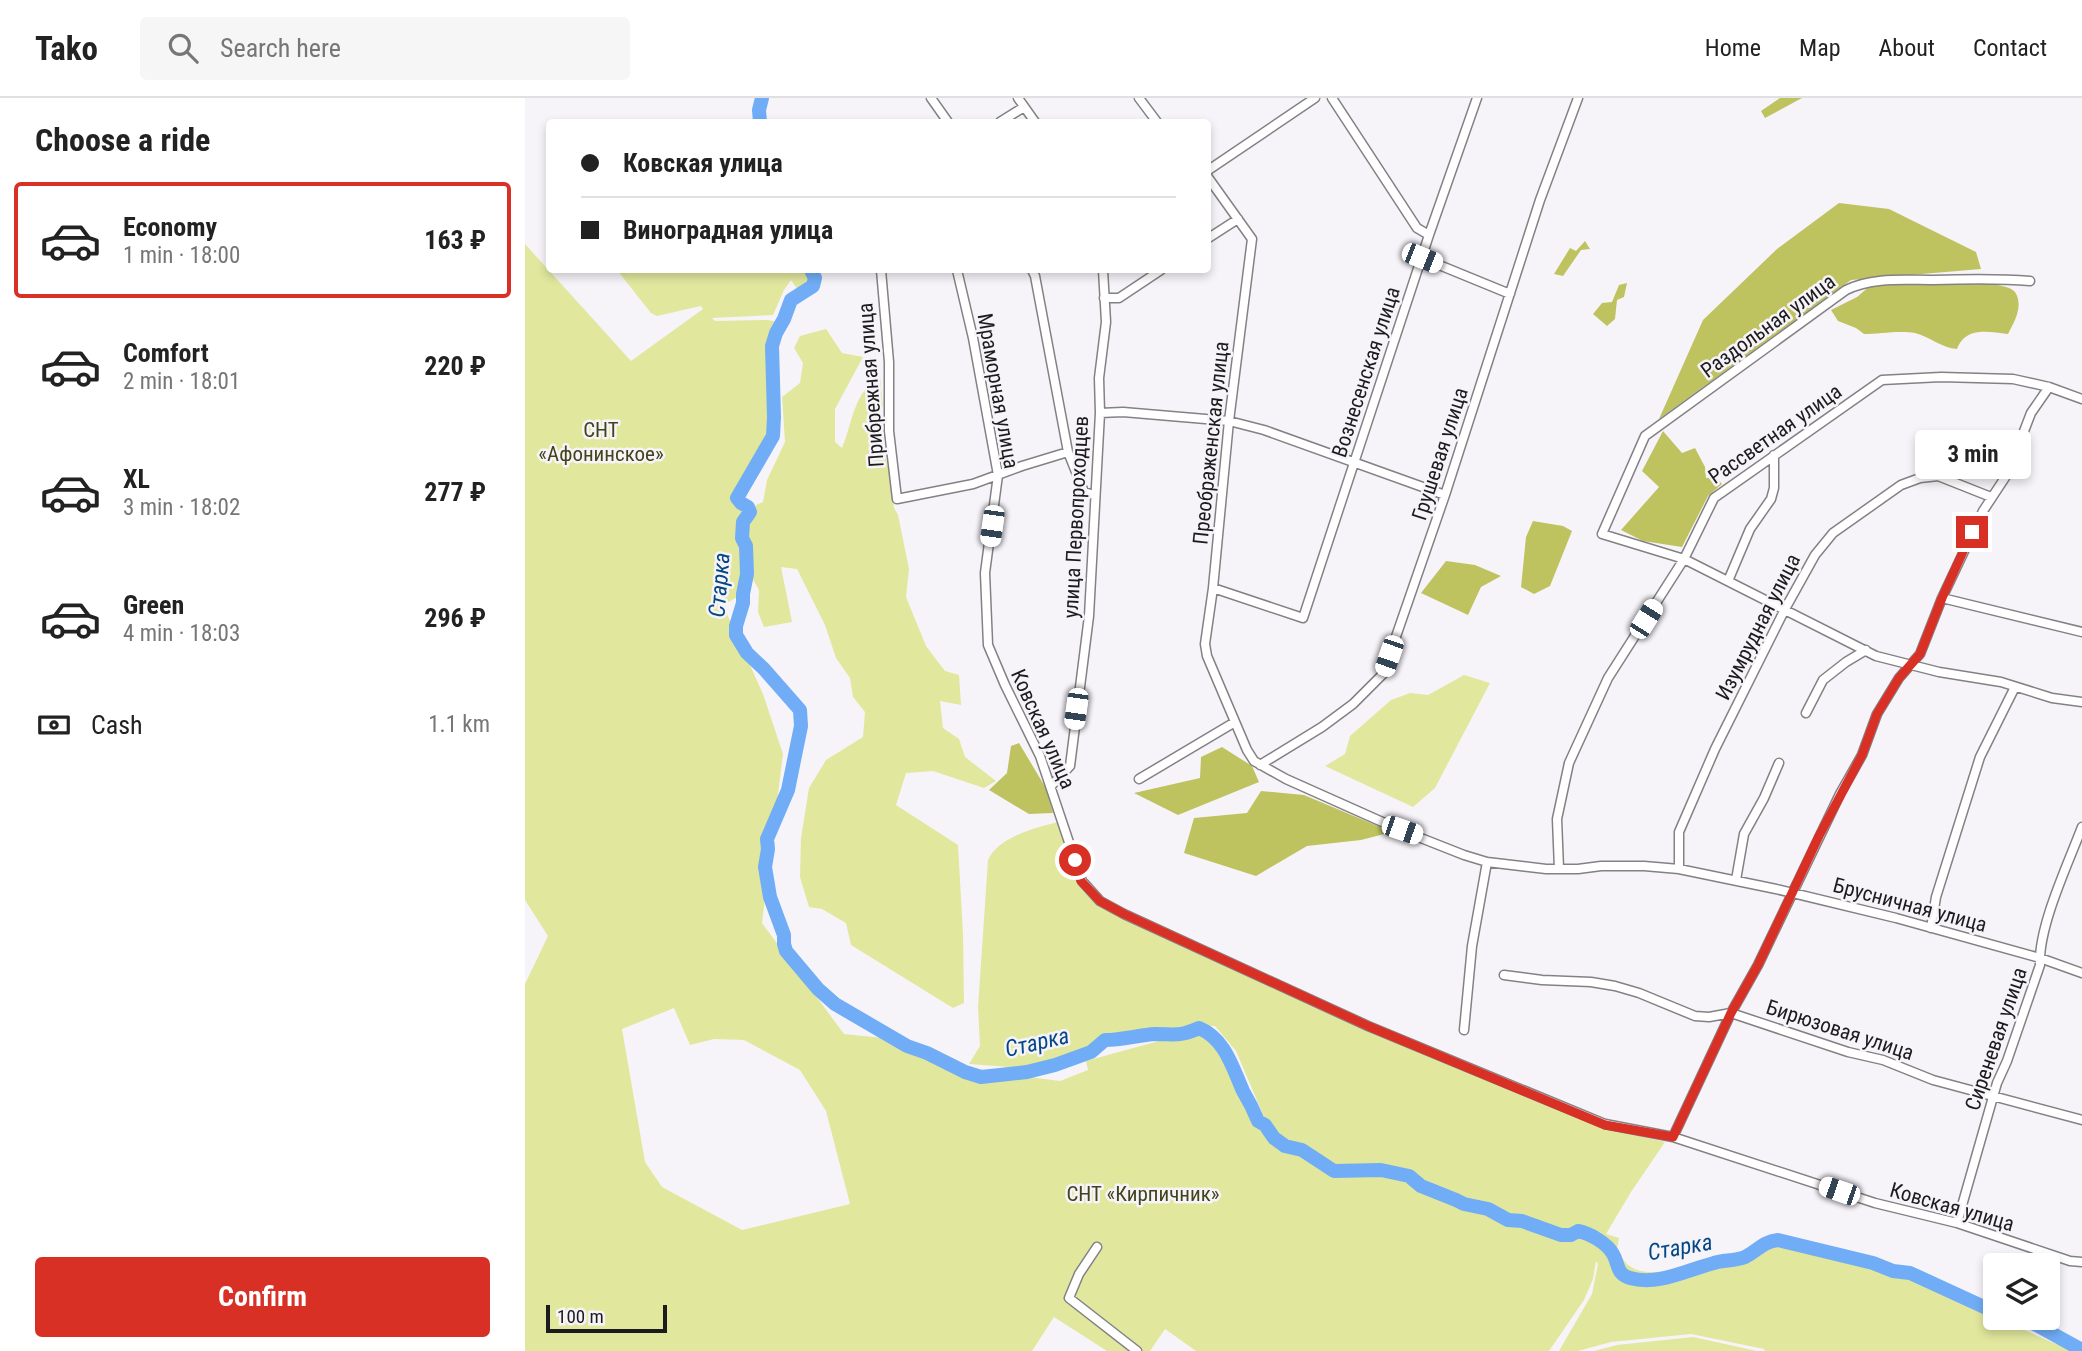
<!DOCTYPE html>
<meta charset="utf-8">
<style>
:root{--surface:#fff;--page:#f6f6f6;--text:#222;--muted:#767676;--line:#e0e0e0;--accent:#d93025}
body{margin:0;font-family:"Roboto Condensed",sans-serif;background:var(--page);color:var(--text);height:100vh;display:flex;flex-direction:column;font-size:26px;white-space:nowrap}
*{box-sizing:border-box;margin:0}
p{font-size:23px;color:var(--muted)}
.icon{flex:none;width:38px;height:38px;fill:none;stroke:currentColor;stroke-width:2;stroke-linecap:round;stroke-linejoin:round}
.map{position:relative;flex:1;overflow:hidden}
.panel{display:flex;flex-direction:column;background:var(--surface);width:525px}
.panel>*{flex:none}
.hud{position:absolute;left:21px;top:21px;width:665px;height:154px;border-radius:7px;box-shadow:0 4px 10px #0003;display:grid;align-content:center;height:154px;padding:0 35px;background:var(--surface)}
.buttons{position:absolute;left:1458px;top:1155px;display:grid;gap:14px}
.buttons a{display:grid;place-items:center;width:77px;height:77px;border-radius:7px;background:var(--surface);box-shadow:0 4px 10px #0003;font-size:35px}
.scale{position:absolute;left:21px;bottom:18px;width:121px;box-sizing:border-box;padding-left:7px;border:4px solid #1d1c1d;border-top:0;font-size:19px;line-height:24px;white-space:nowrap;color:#1d1c1d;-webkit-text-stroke:5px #f7f4f9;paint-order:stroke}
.end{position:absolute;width:32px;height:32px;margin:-16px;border:9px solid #d93025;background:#fff;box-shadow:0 0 0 4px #fff}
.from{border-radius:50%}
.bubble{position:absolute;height:49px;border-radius:7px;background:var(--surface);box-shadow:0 4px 10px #0003;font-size:23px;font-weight:700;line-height:49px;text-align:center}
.car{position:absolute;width:21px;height:42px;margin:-21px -10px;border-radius:9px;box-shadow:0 0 5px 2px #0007;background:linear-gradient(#fff 24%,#345 0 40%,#fff 0 76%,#345 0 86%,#fff 0)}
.hud b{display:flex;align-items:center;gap:24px;height:66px;font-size:26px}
.hud b+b{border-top:2px solid var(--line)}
.hud i{width:18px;height:18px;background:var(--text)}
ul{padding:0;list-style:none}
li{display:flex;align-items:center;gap:21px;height:116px;margin:0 14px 10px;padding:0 21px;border:4px solid transparent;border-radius:7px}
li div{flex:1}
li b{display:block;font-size:26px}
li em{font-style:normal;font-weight:700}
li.current{border-color:var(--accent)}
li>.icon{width:63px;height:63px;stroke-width:1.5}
h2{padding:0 35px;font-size:32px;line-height:84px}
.pay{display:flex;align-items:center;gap:18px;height:77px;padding:0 35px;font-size:26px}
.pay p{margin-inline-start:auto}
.cta{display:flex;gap:14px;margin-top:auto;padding:14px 35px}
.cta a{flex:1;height:80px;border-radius:7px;background:var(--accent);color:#fff;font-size:28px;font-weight:700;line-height:80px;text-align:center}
header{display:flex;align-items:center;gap:42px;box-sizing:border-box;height:98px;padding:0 35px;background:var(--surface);border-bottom:2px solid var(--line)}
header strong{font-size:33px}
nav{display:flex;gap:38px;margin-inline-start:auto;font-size:24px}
.search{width:490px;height:63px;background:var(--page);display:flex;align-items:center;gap:18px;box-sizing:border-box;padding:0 24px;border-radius:7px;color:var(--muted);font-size:26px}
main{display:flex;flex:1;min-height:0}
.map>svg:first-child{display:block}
.green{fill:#e2e79e;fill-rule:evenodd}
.forest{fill:#bec360}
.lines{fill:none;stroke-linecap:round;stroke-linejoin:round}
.river{stroke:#70adf6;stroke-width:14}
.minor-casing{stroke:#848186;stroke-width:11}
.minor{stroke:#fff;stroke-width:8}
.route{stroke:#d93025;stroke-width:9}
.labels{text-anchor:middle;stroke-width:5;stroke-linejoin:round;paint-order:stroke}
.street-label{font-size:21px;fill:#1d1c1d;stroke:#f7f4f9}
.park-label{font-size:21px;fill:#41441a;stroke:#f7f4f9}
.water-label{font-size:23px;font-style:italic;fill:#034787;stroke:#f7f4f9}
</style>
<header>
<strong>Tako</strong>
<div class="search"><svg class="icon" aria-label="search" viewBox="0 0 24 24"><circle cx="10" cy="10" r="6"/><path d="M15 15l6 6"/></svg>Search here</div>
<nav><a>Home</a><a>Map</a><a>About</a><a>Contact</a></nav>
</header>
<main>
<section class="panel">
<h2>Choose a ride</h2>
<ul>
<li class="current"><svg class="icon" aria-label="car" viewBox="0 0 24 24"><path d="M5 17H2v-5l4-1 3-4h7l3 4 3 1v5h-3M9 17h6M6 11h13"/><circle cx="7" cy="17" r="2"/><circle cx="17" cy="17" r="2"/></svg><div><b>Economy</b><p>1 min · 18:00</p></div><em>163 ₽</em></li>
<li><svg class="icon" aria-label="car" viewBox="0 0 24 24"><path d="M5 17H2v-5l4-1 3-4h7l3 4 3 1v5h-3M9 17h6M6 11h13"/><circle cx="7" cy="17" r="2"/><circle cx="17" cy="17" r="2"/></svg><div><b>Comfort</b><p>2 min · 18:01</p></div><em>220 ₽</em></li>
<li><svg class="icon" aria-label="car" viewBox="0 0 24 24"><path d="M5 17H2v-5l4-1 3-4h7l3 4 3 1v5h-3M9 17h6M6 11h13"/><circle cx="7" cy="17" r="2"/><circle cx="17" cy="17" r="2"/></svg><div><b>XL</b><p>3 min · 18:02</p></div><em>277 ₽</em></li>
<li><svg class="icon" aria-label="car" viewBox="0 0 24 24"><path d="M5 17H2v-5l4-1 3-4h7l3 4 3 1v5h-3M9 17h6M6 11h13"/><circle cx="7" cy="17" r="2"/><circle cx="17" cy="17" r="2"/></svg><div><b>Green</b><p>4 min · 18:03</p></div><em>296 ₽</em></li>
</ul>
<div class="pay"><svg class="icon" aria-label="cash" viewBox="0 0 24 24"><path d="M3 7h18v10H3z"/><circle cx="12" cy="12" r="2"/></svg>Cash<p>1.1 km</p></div>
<div class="cta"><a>Confirm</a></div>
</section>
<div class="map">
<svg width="1557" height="1253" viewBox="0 0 1557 1253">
<rect width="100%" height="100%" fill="#f7f4f9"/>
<path class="green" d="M0,146L106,263L178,211L176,208L132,218L126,215L92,172H283C288,176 288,181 287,187L275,195L266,182L259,192L248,217L187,220L190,223L242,222L255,224L244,247L245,274L248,277V338L212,400L216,405L223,409L225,414L218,424L217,440L221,448L222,476L218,496L198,507L238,596L258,656L237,825L319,936L369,941L437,970L535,983L563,972L561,963L634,943L630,936L652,938L674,930C700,941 706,968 718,993C724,1003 729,1013 733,1023L740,1027L749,1040L760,1048L777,1052L809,1073L825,1072H810L779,1050L761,1046L751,1039L742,1026L711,953L690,928L666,927L610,937L579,938L564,951L496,970L444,966L455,948L453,909L463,762C473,739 510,730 533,724L554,784L574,806L857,937L1076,1029L1140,1044L1106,1094L1081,1136L1094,1140L1092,1151C1095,1156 1098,1162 1102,1166C1123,1185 1172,1166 1195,1158L1201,1164L1220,1162L1241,1146L1253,1145L1348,1168L1388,1183L1547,1253H1240L1239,1251L1166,1236L1086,1244L1053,1253H1034L1067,1196L1073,1166L1071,1163L1068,1181L1059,1202L1024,1253H671L640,1231L625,1253H582L529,1219L507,1253H0V886L23,838L0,802ZM149,910L165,947L189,941L219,942L275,972L301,1013L325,1106L217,1132L137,1089L120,1064L97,931ZM856,1070L885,1077L897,1087L932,1100L940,1105L964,1110L983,1119L997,1121L1026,1133L997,1123L983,1121L963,1111L939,1106L931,1102L896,1088L884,1078L856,1072L837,1071Z
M301,231L317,255L338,259L310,311V344L317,350C327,327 329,292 355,279L358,309L344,313L341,323L355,332L366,384L369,410L373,417L384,471L381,499L401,548L420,573L434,577L436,607L415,603L418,630L434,641L440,659L471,683L459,690L408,673L381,675L371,707L433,747L438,836L439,905L428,910L326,847L321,825L297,811L284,809L275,779L276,740L284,690L301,662L338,639L340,614L328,599L325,580L311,560L300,527L272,471L256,469L267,524L239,529L233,514L234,492L227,480L226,446L221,441L223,425L231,407L238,404L242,382L260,344L257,299L275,285L278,265L269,250L275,238Z
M939,577L965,585L910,690L888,709L800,668L820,656L825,638L866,602L885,595L903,597Z
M1168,1239L1232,1253H1069L1092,1247Z"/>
<path class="forest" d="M1255,0H1277L1240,20L1236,13Z
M1314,105L1364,111L1451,154L1456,171L1326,182L1134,321L1178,222L1252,151Z
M1060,143L1065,151L1056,152L1038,178L1029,176L1045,150L1051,153Z
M1386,184C1405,184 1481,181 1490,194C1499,208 1489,224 1483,236C1463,234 1441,228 1432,251C1417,250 1405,239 1390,235C1374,232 1354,236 1339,236L1331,230L1313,223L1306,212L1332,199L1346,187Z
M1102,185L1099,199L1092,202L1090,221L1082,228L1068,216L1077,205L1087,204L1094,187Z
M1138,333L1157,355L1170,350L1180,369L1181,380L1191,379L1197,386L1183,398L1157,449L1118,443L1096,432L1134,389L1117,373Z
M1008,423L1038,428L1047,433L1025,488L1009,496L996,489L1001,439Z
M921,463L950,467L976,478L956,489L943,517L896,495Z
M494,645L522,692L528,715L504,716L464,692L482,675L486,648Z
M697,649L727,668L734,684L653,717L609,695L675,680L676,659Z
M736,693L779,697L867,734L836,742L782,748L731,778L659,755L669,720L722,715Z"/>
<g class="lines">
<path class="river" d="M235,24L234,12L237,0
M286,172L290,180L288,188L266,202L259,221L251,235L247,248L249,319L248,338L212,400L216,405L223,409L225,414L218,424L217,440L221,448L222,476L218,496V505L211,528V537L222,555L239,571L275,612L276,628L263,692L242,741L243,751L240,769L245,799L259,837V846L261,853L293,891L310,906L382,948L402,955L440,974L456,979L502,974L530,967L566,954L580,942C597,942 614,937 630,936C650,936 654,939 674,930C700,941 707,968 718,993C724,1003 729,1013 733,1023L740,1027L749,1040L760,1048L777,1052L809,1073L856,1072L884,1078L896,1088L931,1102L939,1106L963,1111L983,1122L997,1123L1036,1137H1046L1053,1133C1064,1135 1082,1145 1088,1156C1094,1166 1091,1176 1105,1180C1133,1188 1162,1172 1189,1165C1199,1162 1210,1163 1220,1159C1234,1152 1237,1144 1253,1142L1348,1165L1368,1173L1385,1175L1470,1214
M1491,1220L1495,1223H1504L1557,1252"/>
<g class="minor-casing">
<path id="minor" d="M406,0L423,24
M493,0L510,24
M614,0L632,24
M807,0L892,130L904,137
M475,24L499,9
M682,73L790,0
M682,78L727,141L704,323L688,490L680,546L682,558L722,652L729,663L761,681L873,731L939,757L962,764L1021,771H1053L1076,768H1119L1154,771L1251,791L1371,820L1515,860L1557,875
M682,141L713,121
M897,160L985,196
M356,172L364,264V333L372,401L448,386L497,368L543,354
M432,172L448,240L473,377L460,475L463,547L480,587L515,658L557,783L575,803L599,816L843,928L1080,1026L1148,1039L1350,1105L1432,1125L1545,1163L1557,1164
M507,172L510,178L543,354L559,394L570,397
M1505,183C1472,180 1440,181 1407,182C1378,182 1347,179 1321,192L1120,338L1077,436L1159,461L1351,558L1414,574L1476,584L1527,600L1557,604
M579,200H594L636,172
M575,315L598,314L704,323L739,332L920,397
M1203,483L1225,431L1246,401L1249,390V357
M688,490L778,520L904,137L952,0
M1417,500L1557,534
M1281,615L1298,582L1321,564L1341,552
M735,667L797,629L828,606L858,576L920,397L1015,102L1053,0
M614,681L710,624
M526,688L545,668L564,518L575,315L574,280L581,224L578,172
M1034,771L1032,721L1044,665L1083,580L1159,461L1189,400L1357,282L1416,279L1488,281L1524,289L1557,301
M1154,771V734L1190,651L1260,511L1290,457L1308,435L1376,387L1395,380L1413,378L1466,399
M1211,782L1219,736L1239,700L1254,665
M1406,830L1411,799L1455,659L1490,589
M979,877L1017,882L1066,884L1090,888L1114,895L1170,918L1184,919L1206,915L1323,954L1358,962L1408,982L1557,1022
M939,932L947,848L962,764
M1148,1039L1206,915L1233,867L1315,696L1337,657L1352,616L1374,580L1395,556L1417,500L1458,413L1483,375L1506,315L1524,289
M1432,1125L1472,985L1482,963L1515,867C1513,829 1543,766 1557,729
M572,1149L554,1176L544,1200L612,1253"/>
</g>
<use href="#minor" class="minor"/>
</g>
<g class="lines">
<path class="route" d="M550,762L556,783L575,803L599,816L843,928L1080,1027L1148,1039L1206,915L1233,867L1294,738L1337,657L1352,616L1374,580L1395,556L1417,500L1447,434"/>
</g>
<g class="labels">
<g class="street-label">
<text transform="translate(1243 228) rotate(-36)" y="7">Раздольная улица</text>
<text transform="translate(841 274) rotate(-72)" y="7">Вознесенская улица</text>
<text transform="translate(346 287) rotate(-94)" y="7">Прибрежная улица</text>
<text transform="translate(473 293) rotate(80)" y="7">Мраморная улица</text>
<text transform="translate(1250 336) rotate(-35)" y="7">Рассветная улица</text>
<text transform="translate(686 345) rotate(-84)" y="7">Преображенская улица</text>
<text transform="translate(915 356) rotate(-72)" y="7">Грушевая улица</text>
<text transform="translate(551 419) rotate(-87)" y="7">улица Первопроходцев</text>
<text transform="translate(1233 529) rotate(-63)" y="7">Изумрудная улица</text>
<text transform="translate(518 631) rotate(66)" y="7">Ковская улица</text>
<text transform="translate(1385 807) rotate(15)" y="7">Брусничная улица</text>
<text transform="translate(1315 932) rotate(18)" y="7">Бирюзовая улица</text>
<text transform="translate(1471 941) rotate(-71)" y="7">Сиреневая улица</text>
<text transform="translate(1427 1109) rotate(16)" y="7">Ковская улица</text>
</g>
<g class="park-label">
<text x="76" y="339">СНТ<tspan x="76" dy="24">«Афонинское»</tspan></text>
<text x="618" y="1103">СНТ «Кирпичник»</text>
</g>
<g class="water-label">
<text transform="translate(194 487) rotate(-85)" y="8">Старка</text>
<text transform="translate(512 944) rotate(-13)" y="8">Старка</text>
<text transform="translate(1155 1149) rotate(-10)" y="8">Старка</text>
</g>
</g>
</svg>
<div class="buttons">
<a><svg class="icon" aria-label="layers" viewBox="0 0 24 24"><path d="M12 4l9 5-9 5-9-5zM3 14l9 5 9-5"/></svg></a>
</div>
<div class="scale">100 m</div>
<i class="end from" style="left:550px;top:762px"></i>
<i class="end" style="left:1447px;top:434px"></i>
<div class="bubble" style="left:1390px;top:332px;width:116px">3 min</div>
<i class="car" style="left:897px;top:160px;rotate:112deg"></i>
<i class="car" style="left:467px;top:428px;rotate:188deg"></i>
<i class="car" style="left:1121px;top:521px;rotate:32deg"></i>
<i class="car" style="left:864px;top:558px;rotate:199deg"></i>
<i class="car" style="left:551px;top:611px;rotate:188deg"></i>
<i class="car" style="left:877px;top:732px;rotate:109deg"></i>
<i class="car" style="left:1314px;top:1093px;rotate:289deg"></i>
<div class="hud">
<b><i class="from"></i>Ковская улица</b>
<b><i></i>Виноградная улица</b>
</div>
</div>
</main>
